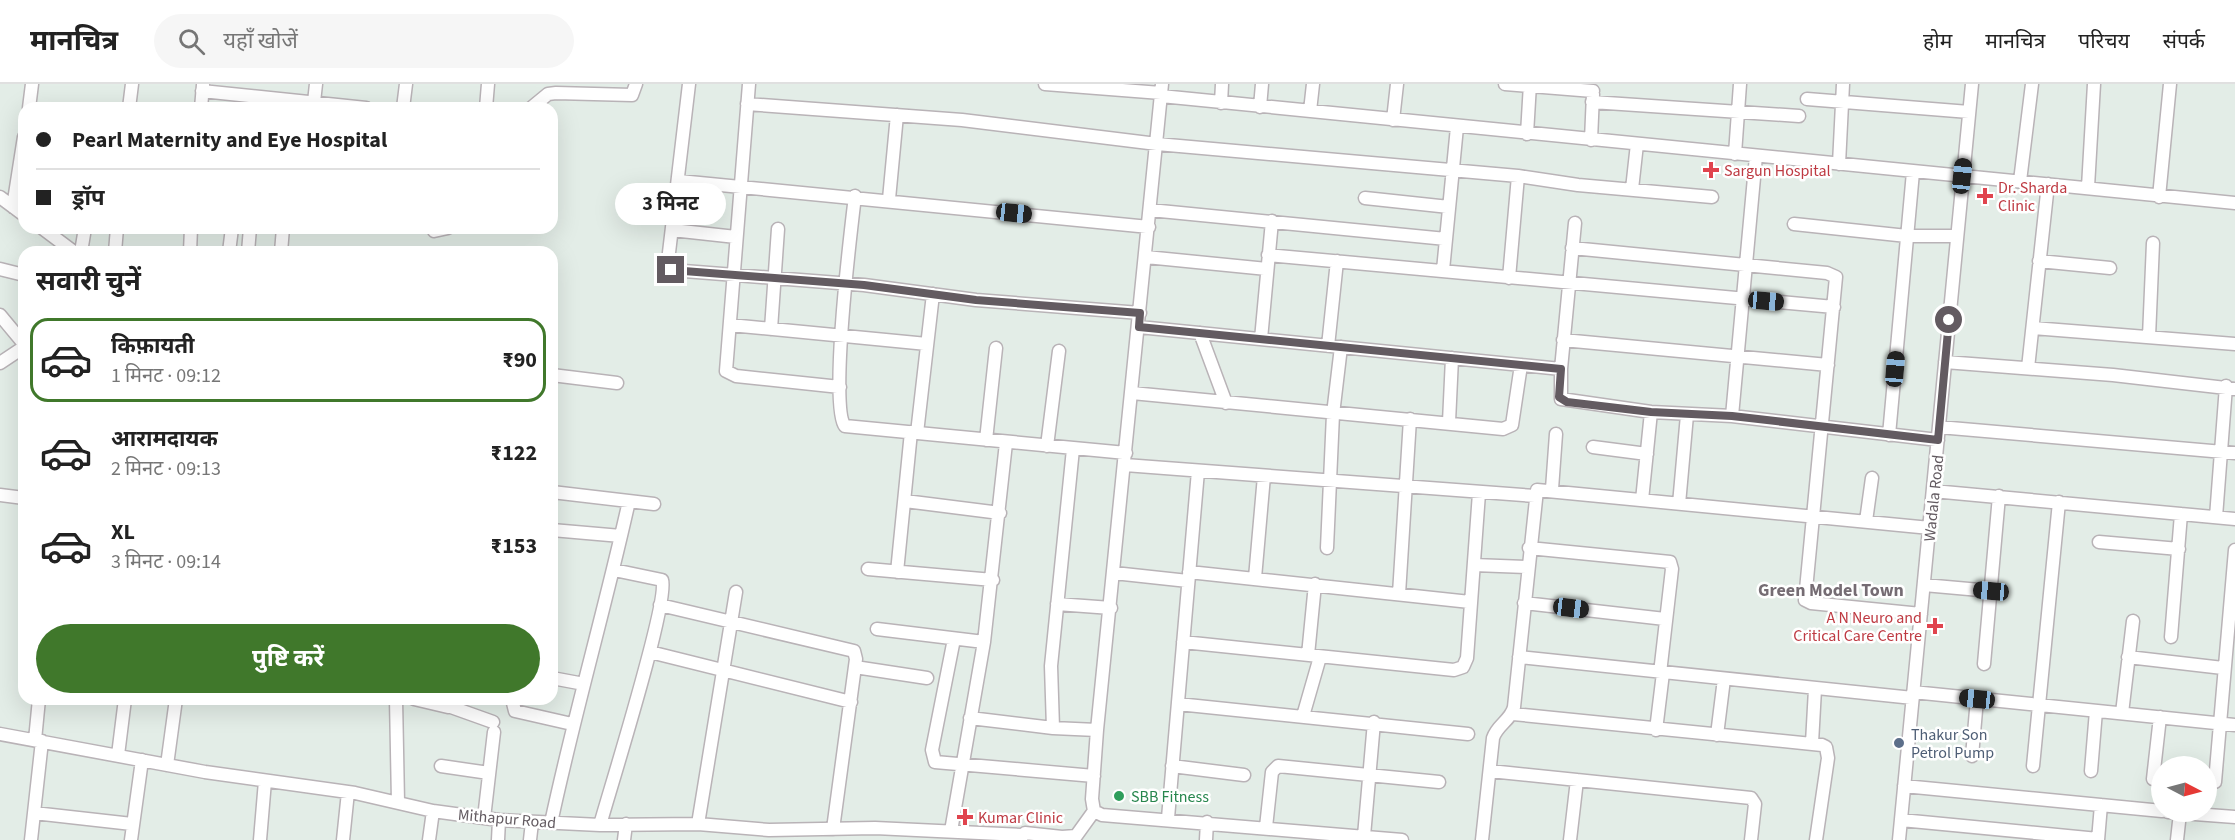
<!DOCTYPE html>
<html lang="hi">
<meta charset="utf-8">
<style>
:root{--surface:#fff;--page:#f6f6f6;--text:#222;--muted:#767676;--line:#e0e0e0;--accent:#40782b}
body{margin:0;font-family:"Source Sans 3","Noto Sans Devanagari",sans-serif;background:var(--page);color:var(--text);height:100vh;display:flex;flex-direction:column;font-size:22px;white-space:nowrap}
*{box-sizing:border-box;margin:0}
p{font-size:20px;color:var(--muted)}
.icon{flex:none;width:33px;height:33px;fill:none;stroke:currentColor;stroke-width:2;stroke-linecap:round;stroke-linejoin:round}
.map{position:relative;flex:1;overflow:hidden}
.drawer{position:absolute;left:18px;top:162px;width:540px;height:459px;display:flex;flex-direction:column;background:var(--surface);border-radius:18px;box-shadow:0 6px 24px #0002}
.drawer>*{flex:none}
.guide{position:absolute;left:18px;top:18px;width:540px;height:132px;border-radius:18px;box-shadow:0 6px 24px #0002;display:grid;align-content:center;height:132px;padding:0 18px;background:var(--surface)}
.needle{width:39px;rotate:96deg}
.controls{position:absolute;left:2151px;top:672px;display:grid;gap:12px}
.controls a{display:grid;place-items:center;width:66px;height:66px;border-radius:50%;background:var(--surface);box-shadow:0 6px 24px #0002;font-size:30px}
.end{position:absolute;width:27px;height:27px;margin:-14px;border:8px solid #635b61;background:#fff;box-shadow:0 0 0 3px #fff}
.from{border-radius:50%}
.bubble{position:absolute;height:42px;border-radius:21px;background:var(--surface);box-shadow:0 6px 24px #0002;font-size:20px;font-weight:700;line-height:42px;text-align:center}
.car{position:absolute;width:18px;height:36px;margin:-18px -9px;border-radius:8px;box-shadow:0 0 4px 2px #0007;background:linear-gradient(#222 24%,#8ab4d8 0 40%,#222 0 76%,#8ab4d8 0 86%,#222 0)}
.guide b{display:flex;align-items:center;gap:21px;height:57px;font-size:22px}
.guide b+b{border-top:2px solid var(--line)}
.guide i{width:15px;height:15px;background:var(--text)}
ul{padding:0;list-style:none}
li{display:flex;align-items:center;gap:18px;height:84px;margin:0 12px 9px;padding:0 6px;border:3px solid transparent;border-radius:18px}
li div{flex:1}
li b{display:block;font-size:22px}
li em{font-style:normal;font-weight:700}
li.active{border-color:var(--accent)}
li>.icon{width:54px;height:54px;stroke-width:1.5}
h2{padding:0 18px;font-size:27px;line-height:72px}
.button{display:flex;gap:12px;margin-top:auto;padding:12px 18px}
.button a{flex:1;height:69px;border-radius:36px;background:var(--accent);color:#fff;font-size:24px;font-weight:700;line-height:69px;text-align:center}
header{display:flex;align-items:center;gap:36px;box-sizing:border-box;height:84px;padding:0 30px;background:var(--surface);border-bottom:2px solid var(--line)}
header strong{font-size:28px}
nav{display:flex;gap:33px;margin-inline-start:auto;font-size:21px}
.search{width:420px;height:54px;background:var(--page);display:flex;align-items:center;gap:15px;box-sizing:border-box;padding:0 21px;border-radius:33px;color:var(--muted);font-size:22px}
.map>svg:first-child{display:block}
.lines{fill:none;stroke-linecap:round;stroke-linejoin:round}
.minor-casing{stroke:#b9b3b7;stroke-width:15}
.minor{stroke:#fff;stroke-width:12}
.route{stroke:#635b61;stroke-width:8}
.health-dot{fill:#e0444e;stroke:#fff;stroke-width:2}
.service-dot{fill:#5c6f8a;stroke:#fff;stroke-width:2}
.leisure-dot{fill:#2e9e5b;stroke:#fff;stroke-width:2}
.labels{text-anchor:middle;stroke-width:5;stroke-linejoin:round;paint-order:stroke}
.health-label{font-size:16px;fill:#be3a42;stroke:#fff;text-anchor:start}
.street-label{font-size:16px;fill:#635b61;stroke:#fff}
.service-label{font-size:16px;fill:#4e5e75;stroke:#fff;text-anchor:start}
.leisure-label{font-size:16px;fill:#27864d;stroke:#fff;text-anchor:start}
.neighbourhood-label{font-size:18px;font-weight:bold;fill:#756c73;stroke:#fff}
</style>
<header>
<strong>मानचित्र</strong>
<div class="search"><svg class="icon" aria-label="search" viewBox="0 0 24 24"><circle cx="10" cy="10" r="6"/><path d="M15 15l6 6"/></svg>यहाँ खोजें</div>
<nav><a>होम</a><a>मानचित्र</a><a>परिचय</a><a>संपर्क</a></nav>
</header>
<div class="map">
<svg width="2235" height="756" viewBox="0 0 2235 756">
<rect width="100%" height="100%" fill="#e3ede7"/>
<g class="lines">
<g class="minor-casing">
<path id="minor" d="M689,0L668,177L671,186L864,201L976,216L1140,229
M749,0L726,287L736,292L840,303
M1045,0L1161,9
M1505,0L1593,7
M202,7L366,24
M1161,12L2235,119
M1807,15L1969,28
M314,18L316,0
M1592,18L1799,32
M1221,19L1222,0
M747,20L962,36L1157,60L1518,92L1578,101L1712,113
M1260,23L1262,0
M29,24L32,0
M129,24L132,0
M201,24L203,1
M403,24L406,0
M486,24L488,0
M531,24L548,10L556,9L632,11L636,0
M1310,27L1313,0
M1393,36L1397,0
M1527,50L1530,0
M1591,56L1593,10
M1735,70L1740,0
M1839,80L1843,0
M679,97L1149,143
M2020,97L2032,0
M2088,103L2094,0
M1632,105L1637,60
M855,112C851,145 829,324 845,342L1126,369
M0,113L24,131
M2159,113L2170,0
M1365,114L1449,123
M889,115L897,31
M13,123L24,53
M1150,126L1446,155
M1575,139L1561,285V315L1651,328L1732,332L1938,356
M1794,140L1907,152H1957
M42,144L74,168
M672,146L736,153
M434,147L448,144
M1572,164L1827,189L1836,193L1805,516L1811,519L1921,530
M81,168L85,144
M115,168L117,144
M190,168L191,144
M229,168L232,144
M248,168L250,144
M281,168L283,144
M1268,171L1834,223
M1146,173L1267,185
M2039,177L2110,184
M0,185L24,191
M1443,186L1457,43
M1509,194L1518,92
M0,231L24,260
M730,241L927,260
M1139,243L1561,285
M2033,244L2235,260
M771,245L778,145
M1200,249L1226,319
M2149,253L2153,159
M1261,255L1272,137
M1563,256L1828,281
M1328,262L1337,177
M1945,278L2113,291L2235,305
M0,279L24,263
M2028,284L2048,100
M552,291L617,299
M1132,309L1503,345L1512,341L1521,281
M1732,332L1756,72
M1449,338L1452,274
M1939,343L2235,369
M917,349L933,210
M1889,351L1913,88
M986,356L996,264
M1047,362L1059,267
M1593,363L1647,370
M1125,381L1535,412
M1552,405L1556,350
M1933,407L2235,435
M552,408L654,420
M0,411L24,414
M1642,416L1651,328
M905,417L1000,429
M1679,420L1687,331
M2216,433L2226,302
M1866,437L1872,394
M552,446L621,452
M2099,458L2179,465
M1327,464L1333,330L1341,263
M1529,464L1670,478L1672,485L1660,589
M1474,481L1527,483
M868,485L993,496
M897,488L911,348
M1189,488L1470,518
M1114,489L1188,497
M1255,494L1264,392
M1924,501L1991,507
M1399,510L1410,335
M1524,519L1665,535
M1057,520L1111,524
M660,521L854,567L856,575L833,745
M877,545L984,558
M2171,553L2181,430
M954,555L932,666L935,678L1094,692
M1183,558L1454,586L1463,583L1467,574L1479,409
M650,568L851,618
M1308,571L1315,500
M1519,573L1913,614
M2128,573L2223,584
M1984,580L1999,412
M855,583L927,594
M552,594L584,600
M1913,608L2235,641
M396,615L398,718
M414,615L448,623L453,621L455,615
M512,615L515,627L572,640
M1178,620L1468,650
M451,623L493,638
M2122,629L2133,537
M1513,630L1822,661L1826,663L1828,674L1816,756
M1303,632L1320,573
M970,634L1053,644L1097,646
M1053,644L1051,582L1073,365
M1656,646L1663,589
M0,650L205,688L355,709L433,727L499,736L600,741L698,740L769,746L875,744L1021,751
M1717,651L1724,595
M35,656L39,615
M1812,659L1815,605
M118,671L125,615
M1972,672L1977,615
M167,681L176,615
M441,682L489,689
M1172,682L1244,691
M2033,682L2059,418
M1490,687L1751,714L1755,720L1751,756
M2091,687L2096,627
M2153,695L2160,633
M2215,698L2235,466
M1904,702L2162,727
M1094,727L1102,731L1402,756
M2168,728L2235,733
M34,729L132,740
M484,734L494,648
M1168,734L1198,387
M1901,736L2098,755
M551,739C574,631 605,525 629,417
M698,740L736,508
M600,741C609,708 670,515 662,496L614,486
M1266,743L1272,688L1278,682L1439,698
M951,747L984,558L1006,359
M1364,752L1374,638
M31,756L42,657
M131,756L142,676
M260,756L265,697
M343,756L348,708
M429,756L433,727
M498,756L499,736
M530,756L532,738
M624,756L626,740
M1019,756L1025,749L1062,753L1076,752L1094,727L1092,715L1097,646L1162,0
M1206,756L1207,738
M1482,756L1493,654C1497,641 1511,636 1514,623L1537,406L1930,444
M1570,756L1577,696
M1899,756L1972,0
M2098,756L2101,721
M2177,756L2180,729"/>
</g>
<use href="#minor" class="minor"/>
</g>
<g class="lines">
<path class="route" d="M671,186L864,201L976,216L1140,229L1139,243L1561,285L1559,313L1567,318L1651,328L1732,332L1938,356L1949,236"/>
</g>
<g class="health-dot">
<path d="M1708 77h6v6h6v6h-6v6h-6v-6h-6v-6h6z"/>
<path d="M1982 103h6v6h6v6h-6v6h-6v-6h-6v-6h6z"/>
<path d="M1932 533h6v6h6v6h-6v6h-6v-6h-6v-6h6z"/>
<path d="M962 724h6v6h6v6h-6v6h-6v-6h-6v-6h6z"/>
</g>
<circle class="service-dot" cx="1899" cy="659" r="6"/>
<circle class="leisure-dot" cx="1119" cy="712" r="6"/>
<g class="labels">
<g class="health-label">
<text x="1724" y="92">Sargun Hospital</text>
<text x="1998" y="109">Dr. Sharda<tspan x="1998" dy="18">Clinic</tspan></text>
<text x="1922" y="539" text-anchor="end">A N Neuro and<tspan x="1922" dy="18">Critical Care Centre</tspan></text>
<text x="978" y="739">Kumar Clinic</text>
</g>
<g class="street-label">
<text transform="translate(1933 414) rotate(-84)" y="6">Wadala Road</text>
<text transform="translate(507 734) rotate(5)" y="6">Mithapur Road</text>
</g>
<g class="service-label">
<text x="1911" y="656">Thakur Son<tspan x="1911" dy="18">Petrol Pump</tspan></text>
</g>
<g class="leisure-label">
<text x="1131" y="718">SBB Fitness</text>
</g>
<g class="neighbourhood-label">
<text x="1831" y="512">Green Model Town</text>
</g>
</g>
</svg>
<div class="controls">
<a><svg class="needle" viewBox="-14 -14 28 28"><path d="M0-13l5 13h-10z" fill="#e53935"/><path d="M0 13l5-13h-10z" fill="#767676"/></svg></a>
</div>
<i class="end from" style="left:1949px;top:236px"></i>
<i class="end" style="left:671px;top:186px"></i>
<div class="bubble" style="left:615px;top:99px;width:111px">3 मिनट</div>
<i class="car" style="left:1962px;top:92px;rotate:6deg"></i>
<i class="car" style="left:1014px;top:129px;rotate:96deg"></i>
<i class="car" style="left:1766px;top:217px;rotate:95deg"></i>
<i class="car" style="left:1895px;top:285px;rotate:5deg"></i>
<i class="car" style="left:1991px;top:507px;rotate:275deg"></i>
<i class="car" style="left:1571px;top:524px;rotate:97deg"></i>
<i class="car" style="left:1977px;top:615px;rotate:276deg"></i>
<div class="guide">
<b><i class="from"></i>Pearl Maternity and Eye Hospital</b>
<b><i></i>ड्रॉप</b>
</div>
<section class="drawer">
<h2>सवारी चुनें</h2>
<ul>
<li class="active"><svg class="icon" aria-label="car" viewBox="0 0 24 24"><path d="M5 17H2v-5l4-1 3-4h7l3 4 3 1v5h-3M9 17h6M6 11h13"/><circle cx="7" cy="17" r="2"/><circle cx="17" cy="17" r="2"/></svg><div><b>किफ़ायती</b><p>1 मिनट · 09:12</p></div><em>₹90</em></li>
<li><svg class="icon" aria-label="car" viewBox="0 0 24 24"><path d="M5 17H2v-5l4-1 3-4h7l3 4 3 1v5h-3M9 17h6M6 11h13"/><circle cx="7" cy="17" r="2"/><circle cx="17" cy="17" r="2"/></svg><div><b>आरामदायक</b><p>2 मिनट · 09:13</p></div><em>₹122</em></li>
<li><svg class="icon" aria-label="car" viewBox="0 0 24 24"><path d="M5 17H2v-5l4-1 3-4h7l3 4 3 1v5h-3M9 17h6M6 11h13"/><circle cx="7" cy="17" r="2"/><circle cx="17" cy="17" r="2"/></svg><div><b>XL</b><p>3 मिनट · 09:14</p></div><em>₹153</em></li>
</ul>
<div class="button"><a>पुष्टि करें</a></div>
</section>
</div>
